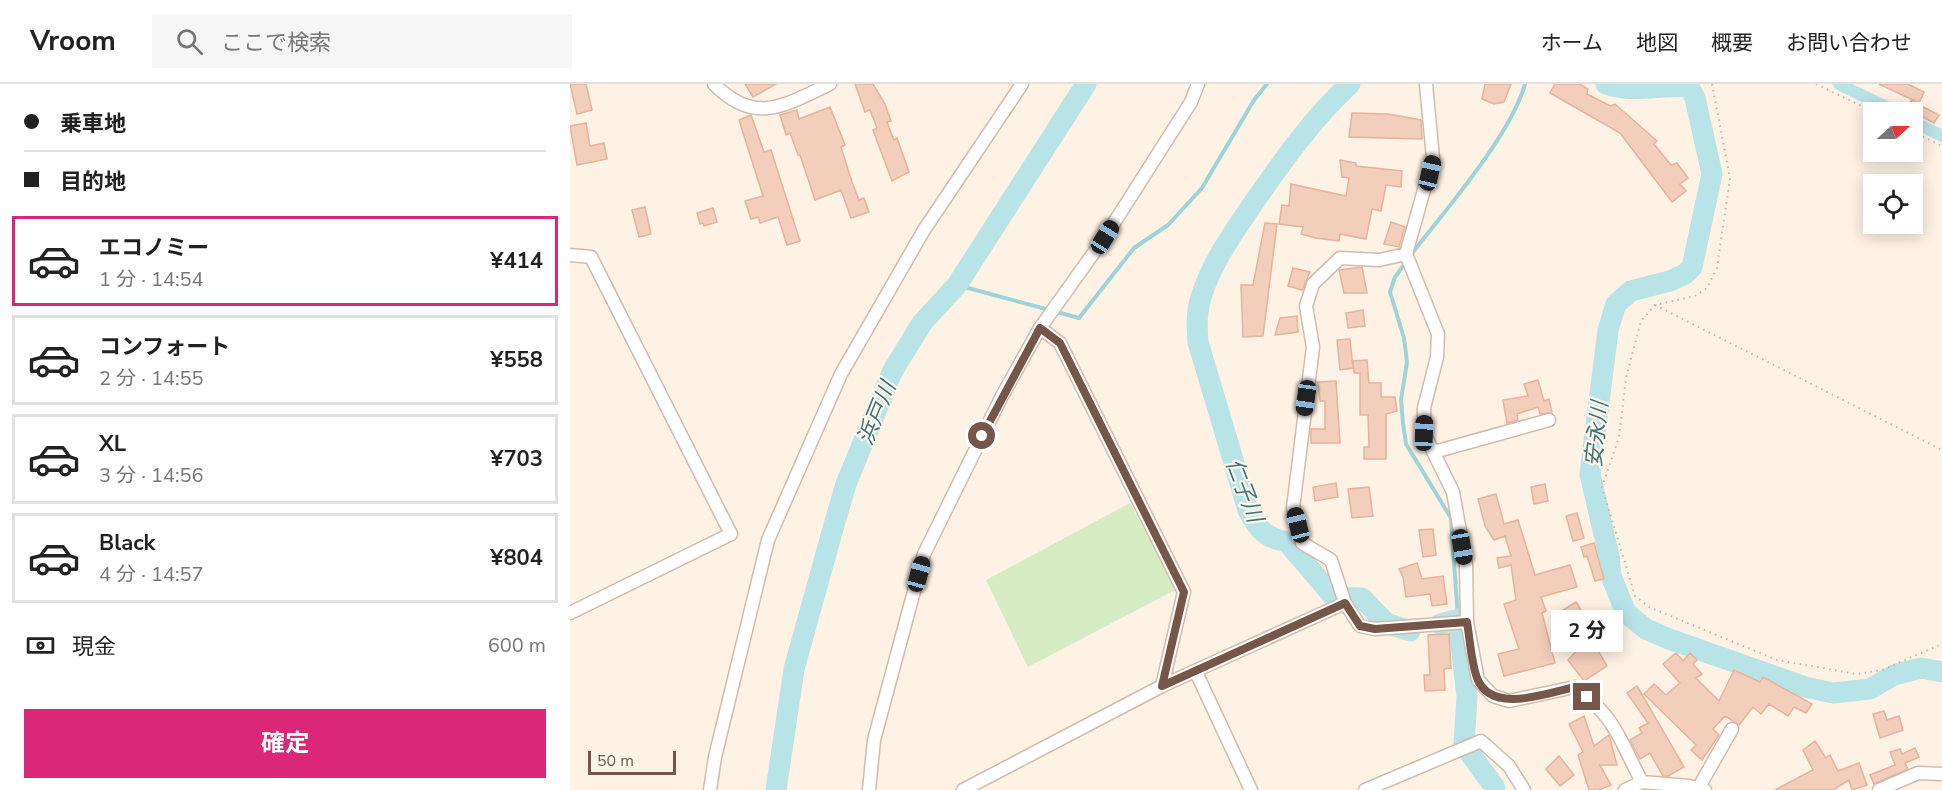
<!DOCTYPE html>
<html lang="ja">
<meta charset="utf-8">
<style>
:root{--surface:#fff;--page:#f6f6f6;--text:#222;--muted:#767676;--line:#e0e0e0;--accent:#db2777}
body{margin:0;font-family:"Nunito Sans","Noto Sans JP",sans-serif;background:var(--page);color:var(--text);height:100vh;display:flex;flex-direction:column;font-size:22px;white-space:nowrap}
*{box-sizing:border-box;margin:0}
p{font-size:20px;color:var(--muted)}
.icon{flex:none;width:33px;height:33px;fill:none;stroke:currentColor;stroke-width:2;stroke-linecap:round;stroke-linejoin:round}
.map{position:relative;flex:1;overflow:hidden}
.side{display:flex;flex-direction:column;background:var(--surface);width:570px}
.side>*{flex:none}
.banner{display:grid;align-content:center;height:132px;padding:0 24px;background:var(--surface)}
.needle{width:39px;rotate:69deg}
.buttons{position:absolute;left:1293px;top:18px;display:grid;gap:12px}
.buttons a{display:grid;place-items:center;width:60px;height:60px;border-radius:0px;background:var(--surface);box-shadow:0 3px 15px #0003;font-size:30px}
.scale{position:absolute;left:18px;bottom:15px;width:88px;box-sizing:border-box;padding-left:6px;border:3px solid #765649;border-top:0;font-size:16px;line-height:21px;white-space:nowrap;color:#765649;-webkit-text-stroke:4px #fff6eb;paint-order:stroke}
.end{position:absolute;width:27px;height:27px;margin:-14px;border:8px solid #765649;background:#fff;box-shadow:0 0 0 3px #fff}
.from{border-radius:50%}
.bubble{position:absolute;height:42px;border-radius:0px;background:var(--surface);box-shadow:0 3px 15px #0003;font-size:20px;font-weight:700;line-height:42px;text-align:center}
.car{position:absolute;width:18px;height:36px;margin:-18px -9px;border-radius:8px;box-shadow:0 0 4px 2px #0007;background:linear-gradient(#222 24%,#8ab4d8 0 40%,#222 0 76%,#8ab4d8 0 86%,#222 0)}
.banner b{display:flex;align-items:center;gap:21px;height:57px;font-size:22px}
.banner b+b{border-top:2px solid var(--line)}
.banner i{width:15px;height:15px;background:var(--text)}
ul{padding:0;list-style:none}
li{display:flex;align-items:center;gap:18px;height:90px;margin:0 12px 9px;padding:0 12px;border:3px solid var(--line);border-radius:0px}
li div{flex:1}
li b{display:block;font-size:22px}
li em{font-style:normal;font-weight:700}
li.current{border-color:var(--accent)}
li>.icon{width:54px;height:54px;stroke-width:1.5}
.pay{display:flex;align-items:center;gap:15px;height:66px;padding:0 24px;font-size:22px}
.pay p{margin-inline-start:auto}
.cta{display:flex;gap:12px;margin-top:auto;padding:12px 24px}
.cta a{flex:1;height:69px;border-radius:0px;background:var(--accent);color:#fff;font-size:24px;font-weight:700;line-height:69px;text-align:center}
header{display:flex;align-items:center;gap:36px;box-sizing:border-box;height:84px;padding:0 30px;background:var(--surface);border-bottom:2px solid var(--line)}
header strong{font-size:28px}
nav{display:flex;gap:33px;margin-inline-start:auto;font-size:21px}
.search{width:420px;height:54px;background:var(--page);display:flex;align-items:center;gap:15px;box-sizing:border-box;padding:0 21px;border-radius:0px;color:var(--muted);font-size:22px}
main{display:flex;flex:1;min-height:0}
.map>svg:first-child{display:block}
.green{fill:#d5ebc2}
.lines{fill:none;stroke-linecap:round;stroke-linejoin:round}
.stream{stroke:#9ed4d9;stroke-width:4}
.canal{stroke:#b8e3e7;stroke-width:12}
.river{stroke:#b8e3e7;stroke-width:21}
.building{fill:#f3cebb;stroke:#e6b39b;stroke-width:1.5}
.minor-casing{stroke:#d1bbad;stroke-width:15}
.path{stroke:#d8b19e;stroke-width:2;stroke-dasharray:1.5 4.5;stroke-linecap:butt}
.minor{stroke:#fff;stroke-width:12}
.route{stroke:#765649;stroke-width:8}
.labels{text-anchor:middle;stroke-width:4.5;stroke-linejoin:round;paint-order:stroke}
.water-label{font-size:22px;font-style:italic;fill:#3c767c;stroke:#fff6eb}
</style>
<header>
<strong>Vroom</strong>
<div class="search"><svg class="icon" aria-label="search" viewBox="0 0 24 24"><circle cx="10" cy="10" r="6"/><path d="M15 15l6 6"/></svg>ここで検索</div>
<nav><a>ホーム</a><a>地図</a><a>概要</a><a>お問い合わせ</a></nav>
</header>
<main>
<section class="side">
<div class="banner">
<b><i class="from"></i>乗車地</b>
<b><i></i>目的地</b>
</div>
<ul>
<li class="current"><svg class="icon" aria-label="car" viewBox="0 0 24 24"><path d="M5 17H2v-5l4-1 3-4h7l3 4 3 1v5h-3M9 17h6M6 11h13"/><circle cx="7" cy="17" r="2"/><circle cx="17" cy="17" r="2"/></svg><div><b>エコノミー</b><p>1 分 · 14:54</p></div><em>¥414</em></li>
<li><svg class="icon" aria-label="car" viewBox="0 0 24 24"><path d="M5 17H2v-5l4-1 3-4h7l3 4 3 1v5h-3M9 17h6M6 11h13"/><circle cx="7" cy="17" r="2"/><circle cx="17" cy="17" r="2"/></svg><div><b>コンフォート</b><p>2 分 · 14:55</p></div><em>¥558</em></li>
<li><svg class="icon" aria-label="car" viewBox="0 0 24 24"><path d="M5 17H2v-5l4-1 3-4h7l3 4 3 1v5h-3M9 17h6M6 11h13"/><circle cx="7" cy="17" r="2"/><circle cx="17" cy="17" r="2"/></svg><div><b>XL</b><p>3 分 · 14:56</p></div><em>¥703</em></li>
<li><svg class="icon" aria-label="car" viewBox="0 0 24 24"><path d="M5 17H2v-5l4-1 3-4h7l3 4 3 1v5h-3M9 17h6M6 11h13"/><circle cx="7" cy="17" r="2"/><circle cx="17" cy="17" r="2"/></svg><div><b>Black</b><p>4 分 · 14:57</p></div><em>¥804</em></li>
</ul>
<div class="pay"><svg class="icon" aria-label="cash" viewBox="0 0 24 24"><path d="M3 7h18v10H3z"/><circle cx="12" cy="12" r="2"/></svg>現金<p>600 m</p></div>
<div class="cta"><a>確定</a></div>
</section>
<div class="map">
<svg width="1372" height="706" viewBox="0 0 1372 706">
<rect width="100%" height="100%" fill="#fdf2e4"/>
<path class="green" d="M560,419L607,505L458,583L416,496Z"/>
<g class="lines">
<path class="stream" d="M840,172C874,128 941,51 955,0
M836,178L825,193L820,208L834,254L837,278L831,316L833,339L836,360L881,434L888,535
M387,201L509,234L564,164L598,141L632,104L684,16L697,0
M925,704L926,706"/>
<path class="canal" d="M1269,0L1326,28
M1342,37L1372,52"/>
<path class="river" d="M780,0C741,36 712,78 682,121C662,151 642,178 631,213C626,228 627,242 628,258L678,426C688,445 695,454 717,458L764,513L792,514L816,539L840,547
M1036,0C1063,10 1092,0 1119,3L1125,14L1142,90L1122,183L1115,190L1100,197L1061,207L1046,220L1038,246L1020,390L1039,472L1041,492L1056,529L1076,545L1099,555L1235,603L1263,609L1300,605L1324,591L1351,584L1372,588
M870,540L888,535L897,612L894,661L925,704
M206,706L224,585L264,441L276,400L322,288L352,239L387,201L516,0"/>
</g>
<path class="building" d="M0,0H16L22,26L7,30Z
M175,0H206L183,13Z
M285,0H303L315,20L321,37L317,38L324,56L327,54L339,88L322,97L303,46L307,44L300,26L295,28Z
M915,0H941L934,18L924,20L912,15Z
M985,0H1009L1018,5L1017,10L1040,22L1045,20L1087,57L1084,60L1101,81L1107,79L1118,94L1110,100L1116,107L1102,118L1050,49L980,9Z
M1309,0H1338L1354,8L1349,19Z
M1341,17L1369,31L1364,39L1337,25Z
M260,23L275,61L271,63L282,98L289,116L294,114L299,128L281,134L271,106L245,116L230,71H228L220,49L216,51L210,31L227,26L229,35Z
M782,29L818,30L851,36L852,55L779,53Z
M181,31L194,68L201,66L230,157L217,161L208,133L190,139L188,133L181,135L175,117L193,112L169,36Z
M16,39L20,62L34,59L37,75L7,81L0,42Z
M770,76L786,79V82L832,87L831,103L816,101L811,127L802,125L796,155L770,150L769,157L746,154L731,150L733,143L709,140L712,121L719,122L721,100L776,112L779,94L772,93Z
M75,123L81,150L69,153L62,126Z
M143,124L147,138L134,142L133,139L130,140L127,129Z
M821,138L835,143L829,163L814,160Z
M695,139L707,140L693,252L673,253L671,201H683Z
M792,183L797,209H774L769,186Z
M723,184L740,188L732,206L718,202Z
M793,226L795,242L778,244L776,229Z
M727,232L728,248L705,251L710,234Z
M780,255L783,284L770,286L767,256Z
M797,276L799,299H811V313H825L827,327L816,330V375H794V363H799L798,331H790V289H784L783,277Z
M968,296L974,317L979,315L982,329L970,330L968,323L947,330L948,336L937,339L933,316L958,312L954,300Z
M766,297L770,359H741V345H755V317H750L748,298Z
M766,399L768,413L745,417L743,403Z
M975,400L978,417L964,420L961,403Z
M799,403L803,432L782,434L778,405Z
M926,410L934,440L948,436L965,491L1000,481L1007,503L971,513L976,527L972,529L985,579L934,592L928,570L949,565L934,520L946,516L941,481L929,484L927,474L941,472L935,452L924,456L915,442L908,415Z
M1007,429L1014,454L1003,457L996,432Z
M863,445L866,471L853,473L849,446Z
M1024,459L1034,495L1025,497L1017,472L1014,473L1011,463Z
M847,479L852,495L873,492L877,520L862,522L860,510L836,513L833,493L829,485Z
M1006,518L1016,534L1002,542L993,526Z
M879,550L881,584L874,585L875,606L855,607L854,591H860L858,551Z
M1020,552L1037,582L1014,597L998,576Z
M1106,569L1113,577L1120,569L1127,576L1123,580L1132,590L1126,594L1149,617L1164,586L1190,598L1193,593L1242,620L1236,629L1224,623L1218,632L1199,620L1191,630L1183,623L1169,641L1155,632L1143,645L1149,651L1132,676L1121,666L1126,661L1074,610L1084,600L1096,611L1110,599L1093,580Z
M1067,602L1114,683L1098,692H1093L1080,669L1070,675L1060,656L1072,649L1069,644L1078,639L1057,609Z
M1314,627L1317,636L1329,632L1333,646L1310,654L1303,630Z
M1014,632L1024,662L1039,651L1047,681H1030L1041,701L1029,706H1019L1008,671L1013,668L999,640Z
M1245,657L1256,674L1260,671L1268,687L1289,679L1297,701L1282,706L1279,696L1263,706H1205L1243,686L1233,666Z
M1345,664L1349,673L1335,679L1338,685L1304,700L1300,691L1325,681L1320,668L1330,665L1332,670Z
M989,672L1004,691L990,702L976,685Z"/>
<g class="lines">
<g class="minor-casing">
<path id="minor" d="M144,0C185,42 215,21 260,0
M856,0L863,74L836,170L868,250L867,273L854,324V349L883,408L896,481L897,538L908,596L923,612L939,617L1005,603C1047,635 1049,655 1072,698
M836,170L809,176L770,174L743,200L736,222L743,263L723,424L732,459L761,476L775,519L790,542L805,545L897,538
M0,171L21,173L161,450L0,529
M470,244L490,259L614,508L592,602
M864,368L979,336
M626,588L681,706
M1129,703L1162,645
M140,706L145,673L198,456L271,290L354,146L452,0
M299,706L304,656L354,470L432,312L470,244L535,153L621,18L628,0
M393,706L592,602L775,519
M795,706L911,657L939,682L954,706
M1055,706L1072,698L1119,702L1135,706
M1309,706L1348,689L1372,690"/>
</g>
<path class="path" d="M1142,0L1160,94L1147,184L1137,204L1125,212L1085,221L1071,237L1056,294L1049,353L1032,403L1065,512L1079,523L1207,576L1287,590L1312,586L1372,560
M1246,0L1304,28
M1342,47L1372,62
M1085,221L1372,366"/>
<use href="#minor" class="minor"/>
</g>
<g class="lines">
<path class="route" d="M412,352L470,244L490,259L614,508L592,602L775,519L790,542L805,545L897,538C900,556 901,577 907,594C921,631 977,609 1005,603L1017,613"/>
</g>
<g class="labels">
<g class="water-label">
<text transform="translate(306 329) rotate(-68)" y="8">浜戸川</text>
<text transform="translate(1026 350) rotate(-84)" y="8">安永川</text>
<text transform="translate(675 406) rotate(69)" y="8">仁子川</text>
</g>
</g>
</svg>
<div class="buttons">
<a><svg class="needle" viewBox="-14 -14 28 28"><path d="M0-13l5 13h-10z" fill="#e53935"/><path d="M0 13l5-13h-10z" fill="#767676"/></svg></a>
<a><svg class="icon" aria-label="locate" viewBox="0 0 24 24"><circle cx="12" cy="12" r="6"/><path d="M12 2v4M12 18v4M2 12h4M18 12h4"/></svg></a>
</div>
<div class="scale">50 m</div>
<i class="end from" style="left:412px;top:352px"></i>
<i class="end" style="left:1017px;top:613px"></i>
<div class="bubble" style="left:981px;top:526px;width:72px">2 分</div>
<i class="car" style="left:860px;top:89px;rotate:13deg"></i>
<i class="car" style="left:535px;top:153px;rotate:32deg"></i>
<i class="car" style="left:736px;top:314px;rotate:188deg"></i>
<i class="car" style="left:854px;top:349px;rotate:2deg"></i>
<i class="car" style="left:728px;top:441px;rotate:346deg"></i>
<i class="car" style="left:892px;top:463px;rotate:170deg"></i>
<i class="car" style="left:349px;top:490px;rotate:15deg"></i>
</div>
</main>
